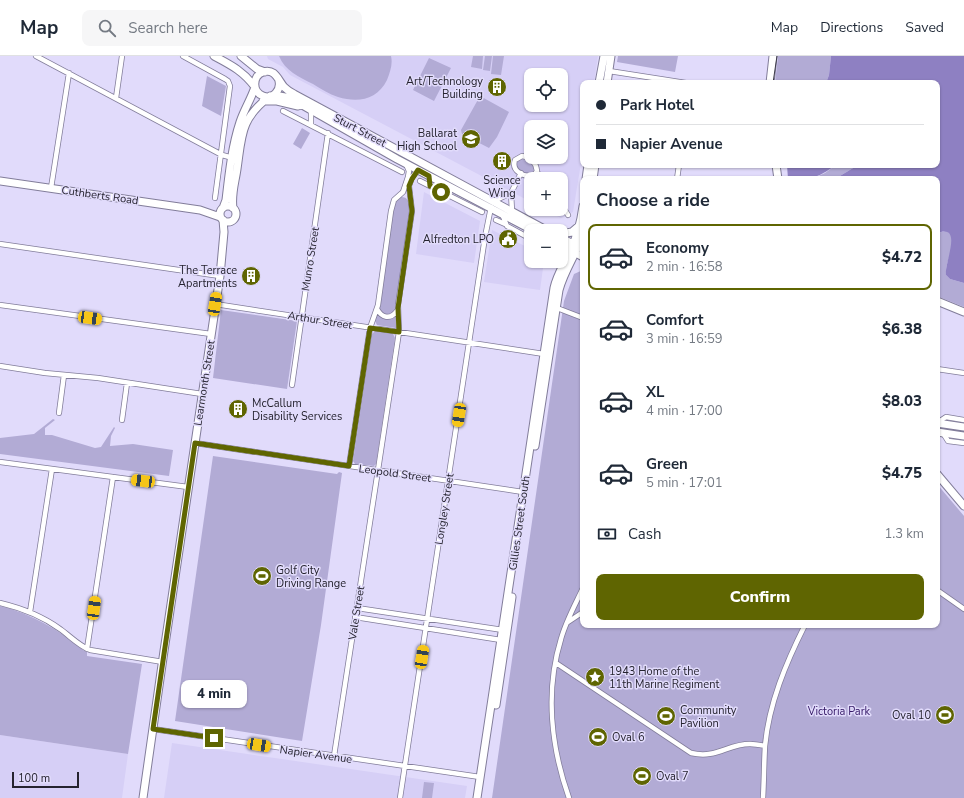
<!DOCTYPE html>
<meta charset="utf-8">
<style>
:root{--surface:#fff;--page:#f6f6f7;--text:#1f2937;--muted:#747a83;--line:#e0e1e3;--accent:#5f6501}
body{margin:0;font-family:"Nunito Sans",sans-serif;background:var(--page);color:var(--text);height:100vh;display:flex;flex-direction:column;font-size:15px;white-space:nowrap}
*{box-sizing:border-box;margin:0}
p{font-size:13px;color:var(--muted)}
.icon{flex:none;width:22px;height:22px;fill:none;stroke:currentColor;stroke-width:2;stroke-linecap:round;stroke-linejoin:round}
.map{position:relative;flex:1;overflow:hidden}
.drawer{position:absolute;left:580px;top:120px;width:360px;height:452px;display:flex;flex-direction:column;background:var(--surface);border-radius:8px;box-shadow:0 1px 3px #0004}
.drawer>*{flex:none}
.hud{position:absolute;left:580px;top:24px;width:360px;height:88px;border-radius:8px;box-shadow:0 1px 3px #0004;display:grid;align-content:center;height:88px;padding:0 16px;background:var(--surface)}
.tools{position:absolute;left:524px;top:12px;display:grid;gap:8px}
.tools a{display:grid;place-items:center;width:44px;height:44px;border-radius:8px;background:var(--surface);box-shadow:0 1px 3px #0004;font-size:20px}
.scale{position:absolute;left:12px;bottom:10px;width:67px;box-sizing:border-box;padding-left:4px;border:2px solid #25232f;border-top:0;font-size:11px;line-height:14px;white-space:nowrap;color:#25232f;-webkit-text-stroke:3px #e1dbfb;paint-order:stroke}
.end{position:absolute;width:18px;height:18px;margin:-9px;border:5px solid #5f6501;background:#fff;box-shadow:0 0 0 2px #fff}
.from{border-radius:50%}
.bubble{position:absolute;height:28px;border-radius:8px;background:var(--surface);box-shadow:0 1px 3px #0004;font-size:13px;font-weight:800;line-height:28px;text-align:center}
.car{position:absolute;width:12px;height:24px;margin:-12px -6px;border-radius:5px;box-shadow:0 0 3px 1px #0007;background:linear-gradient(#f5c518 24%,#345 0 40%,#f5c518 0 76%,#345 0 86%,#f5c518 0)}
.hud b{display:flex;align-items:center;gap:14px;height:38px;font-size:15px}
.hud b+b{border-top:1px solid var(--line)}
.hud i{width:10px;height:10px;background:var(--text)}
ul{padding:0;list-style:none}
li{display:flex;align-items:center;gap:12px;height:66px;margin:0 8px 6px;padding:0 8px;border:2px solid transparent;border-radius:8px}
li div{flex:1}
li b{display:block;font-size:15px}
li em{font-style:normal;font-weight:800}
li.on{border-color:var(--accent)}
li>.icon{width:36px;height:36px;stroke-width:1.5}
h2{padding:0 16px;font-size:18px;line-height:48px}
.pay{display:flex;align-items:center;gap:10px;height:44px;padding:0 16px;font-size:15px}
.pay p{margin-inline-start:auto}
.primary-button{display:flex;gap:8px;margin-top:auto;padding:8px 16px}
.primary-button a{flex:1;height:46px;border-radius:8px;background:var(--accent);color:#fff;font-size:16px;font-weight:800;line-height:46px;text-align:center}
header{display:flex;align-items:center;gap:24px;box-sizing:border-box;height:56px;padding:0 20px;background:var(--surface);border-bottom:1px solid var(--line)}
header strong{font-size:19px}
nav{display:flex;gap:22px;margin-inline-start:auto;font-size:14px}
.search{width:280px;height:36px;background:var(--page);display:flex;align-items:center;gap:10px;box-sizing:border-box;padding:0 14px;border-radius:8px;color:var(--muted);font-size:15px}
.map>svg:first-child{display:block}
.built{fill:#d6cff6;fill-rule:evenodd}
.green{fill:#b2abd5}
.water{fill:#8e80c2}
.lines{fill:none;stroke-linecap:round;stroke-linejoin:round}
.street-casing{stroke:#827d9a;stroke-width:6}
.secondary-casing{stroke:#827d9a;stroke-width:9}
.street{stroke:#fff;stroke-width:4.5}
.secondary{stroke:#fff;stroke-width:7}
.tram{stroke:#3c3a48;stroke-width:1}
.route{stroke:#5f6501;stroke-width:5}
.labels{text-anchor:middle;stroke-width:3;stroke-linejoin:round;paint-order:stroke}
.poi-label{font-size:11px;fill:#25232f;stroke:#e1dbfb;text-anchor:start}
.street-label{font-size:11px;fill:#25232f;stroke:#e1dbfb}
.park-label{font-size:11px;fill:#341866;stroke:#e1dbfb}
</style>
<header>
<strong>Map</strong>
<div class="search"><svg class="icon" aria-label="search" viewBox="0 0 24 24"><circle cx="10" cy="10" r="6"/><path d="M15 15l6 6"/></svg>Search here</div>
<nav><a>Map</a><a>Directions</a><a>Saved</a></nav>
</header>
<div class="map">
<svg width="964" height="742" viewBox="0 0 964 742">
<rect width="100%" height="100%" fill="#e1dbfb"/>
<path class="built" d="M267,0H598L594,27H583V95L573,156L561,162L543,153H561V123H531V146L290,19L283,11L268,3ZM531,19H561V49H531ZM531,71H561V101H531Z
M424,136L480,165L474,207L416,198Z
M492,174L531,193V205H544L540,234L484,226Z
M0,679L128,698L122,742H0Z
M172,687L467,730L465,742H164Z"/>
<path class="green" d="M279,0H391C393,8 390,16 387,24C377,44 358,47 338,41C329,38 321,33 313,28C299,21 285,15 279,0Z
M473,0H483L482,13L471,11Z
M485,0H492L490,15L483,14Z
M493,0H504L501,19L491,18Z
M618,0H678L675,16L617,6Z
M778,0H831L829,19L826,27H775Z
M429,2L451,12L434,45L413,34Z
M207,20L226,30L221,60L202,50Z
M480,40L509,56L497,81L489,92L462,78L461,74Z
M302,72L310,77L301,93L293,88Z
M522,103L531,107L534,112L533,117C527,120 522,116 517,113L516,105Z
M836,109H858L835,123H812L825,117Z
M401,141C408,141 409,146 410,151L396,252C393,261 382,261 379,251L394,151L397,144Z
M946,175L952,179C955,193 945,205 946,219L950,223L964,227V251L937,240V177Z
M583,214V569H937V428L964,460V742H492L564,245L574,218Z
M221,254L297,265L287,333L213,322Z
M377,258L386,263L395,261L396,272L377,269L375,265Z
M375,275L393,278L395,282L376,408L374,410L355,408L353,405L372,278Z
M53,363L55,364L45,372V379H52L95,392L101,391L114,371L115,372L111,380L110,390L133,388L173,394L169,420L0,398V382L34,378Z
M213,400L337,418L339,416L342,417L321,569L302,685L175,665Z
M0,550C32,558 58,573 83,594L87,596V600L142,608L128,698L0,679Z
M424,726L434,727L432,742H422Z"/>
<path class="water" d="M831,0H964V227L950,223L946,219C944,207 964,167 937,177V123H835L858,109H937V27H826L829,19Z
M787,109H836C816,123 812,123 788,123Z"/>
<g class="lines">
<g class="street-casing">
<path id="street" d="M36,0L222,99L233,102
M183,0L225,23L228,25L230,30L215,142
M609,15L686,27
M116,42L122,0
M283,55L402,116
M311,68V55
M522,100C530,101 536,106 537,115L534,119C524,122 511,115 515,104Z
M537,116L542,123
M677,123L679,109
M420,125L482,156
M51,132L69,17
M494,145L511,137
M561,148L568,159
M512,155L511,137L521,117
M502,158L507,170L531,183
M496,164L505,168
M0,188L220,220
M215,248L544,298
M0,249L211,278
M557,252L583,262
M377,253C382,262 390,264 397,255
M0,310L45,317L98,322L202,338
M937,313L964,317
M292,329L328,77
M59,357L64,319
M122,364L127,327
M937,367L946,361L964,364
M943,377L948,385L964,387
M195,387L523,436
M0,406L188,431
M349,410L370,272L378,249L391,155L394,144L403,136L408,121L409,115L406,108
M378,414L399,276L398,249L412,155L409,130L412,121L418,114
M937,534L964,553
M0,547C21,552 42,560 60,573C70,580 79,590 90,594L163,606
M357,552L503,574
M30,556L52,413
M355,561L501,584
M568,566L583,556
M87,593L113,421
M556,607L691,697C717,703 727,688 750,688C755,688 760,689 765,690
M153,673L480,721
M334,700L378,414
M400,742L485,181L491,151
M569,742C551,691 545,635 561,583C566,565 575,549 583,532
M763,742C764,725 764,707 765,690C769,647 786,607 805,569"/>
</g>
<g class="secondary-casing">
<path id="secondary" d="M214,0C231,9 243,15 255,31
M241,0L257,13L265,16
M279,25C281,34 273,44 263,40C252,36 252,20 263,16C275,12 278,24 284,31C287,34 290,36 294,38L548,175
M599,27L604,0
M607,27L611,0
M770,27L773,0
M274,39L285,41L297,46L397,103L534,175
M263,45H277L298,50
M776,109L778,123
M586,123L588,109
M593,123L595,109
M0,125L200,154L220,161
M220 158a8 8 0 1 1 16 0a8 8 0 1 1-16 0Z
M223,152L226,144C229,118 232,90 240,66C244,54 251,43 255,31
M233,152C231,138 235,127 237,113C242,79 240,63 270,40
M561,178L572,176L579,170
M561,182L577,190
M561,189L583,201
M937,245L964,256
M937,367L964,371
M937,376L964,380
M535,390L559,234C564,215 576,198 583,179
M937,418L964,450
M496,649L512,541
M143,742L164,595L220,220L224,176L223,164
M477,742L554,232C557,218 565,207 570,195C577,181 581,165 583,150"/>
</g>
<use href="#street" class="street"/>
<use href="#secondary" class="secondary"/>
<path class="tram" d="M773,27L777,0"/>
</g>
<g class="lines">
<path class="route" d="M214,682L153,673L195,387L349,410L370,272L399,276L398,252L412,155L409,130L412,123L418,114L429,120L430,130L441,136"/>
</g>
<defs>
<g id="building-disc" transform="scale(1)"><circle r="9.5" fill="#5f6501" stroke="#e1dbfb"/><path d="M-4-6H4V6H1V3H-1V6H-4ZM-2.5-4.3h1.7v1.8h-1.7ZM.8-4.3h1.7v1.8H.8ZM-2.5-1h1.7V.8h-1.7ZM.8-1h1.7V.8H.8Z" fill="#fff"/></g>
<g id="school-disc" transform="scale(1)"><circle r="9.5" fill="#5f6501" stroke="#e1dbfb"/><path d="M0-5L7-2L0 1L-7-2ZM-4 1L0 2.5L4 1V4Q0 6-4 4Z" fill="#fff"/></g>
<g id="civic-disc" transform="scale(1)"><circle r="9.5" fill="#5f6501" stroke="#e1dbfb"/><path d="M-.6-6.5H3V-4.5H.6V-3L4-1V1h2V6H-6V1h2V-1L-.6-3ZM-1.2 2.5V6h2.4V2.5Z" fill="#fff"/></g>
<g id="stadium-disc" transform="scale(1)"><circle r="9.5" fill="#5f6501" stroke="#e1dbfb"/><path d="M0-5a6.5 5 0 1 0 0 10a6.5 5 0 1 0 0-10ZM-3.5-1.8h7v3.6h-7Z" fill="#fff"/></g>
<g id="sight-disc" transform="scale(1)"><circle r="9.5" fill="#5f6501" stroke="#e1dbfb"/><path d="M0-6L1.8-2.2L6-1.7L2.9 1.2L3.7 5.4L0 3.3L-3.7 5.4L-2.9 1.2L-6-1.7L-1.8-2.2Z" fill="#fff"/></g>
</defs>
<g fill-rule="evenodd">
<use href="#building-disc" x="497" y="31"/>
<use href="#school-disc" x="471" y="83"/>
<use href="#building-disc" x="502" y="105"/>
<use href="#civic-disc" x="508" y="183"/>
<use href="#building-disc" x="251" y="220"/>
<use href="#building-disc" x="238" y="353"/>
<use href="#stadium-disc" x="262" y="520"/>
<use href="#sight-disc" x="595" y="621"/>
<use href="#stadium-disc" x="945" y="659"/>
<use href="#stadium-disc" x="666" y="660"/>
<use href="#stadium-disc" x="598" y="681"/>
<use href="#stadium-disc" x="642" y="720"/>
</g>
<g class="labels">
<g class="poi-label">
<text x="483" y="29" text-anchor="end">Art/Technology<tspan x="483" dy="13">Building</tspan></text>
<text x="457" y="81" text-anchor="end">Ballarat<tspan x="457" dy="13">High School</tspan></text>
<text x="502" y="128" text-anchor="middle">Science<tspan x="502" dy="13">Wing</tspan></text>
<text x="494" y="187" text-anchor="end">Alfredton LPO</text>
<text x="237" y="218" text-anchor="end">The Terrace<tspan x="237" dy="13">Apartments</tspan></text>
<text x="252" y="351">McCallum<tspan x="252" dy="13">Disability Services</tspan></text>
<text x="276" y="518">Golf City<tspan x="276" dy="13">Driving Range</tspan></text>
<text x="609" y="619">1943 Home of the<tspan x="609" dy="13">11th Marine Regiment</tspan></text>
<text x="680" y="658">Community<tspan x="680" dy="13">Pavilion</tspan></text>
<text x="931" y="663" text-anchor="end">Oval 10</text>
<text x="612" y="685">Oval 6</text>
<text x="656" y="724">Oval 7</text>
</g>
<g class="street-label">
<text transform="translate(360 74) rotate(28)" y="4">Sturt Street</text>
<text transform="translate(100 139) rotate(8)" y="4">Cuthberts Road</text>
<text transform="translate(310 203) rotate(-81)" y="4">Munro Street</text>
<text transform="translate(320 264) rotate(9)" y="4">Arthur Street</text>
<text transform="translate(204 327) rotate(-81)" y="4">Learmonth Street</text>
<text transform="translate(395 417) rotate(8)" y="4">Leopold Street</text>
<text transform="translate(444 453) rotate(-81)" y="4">Longley Street</text>
<text transform="translate(519 467) rotate(-82)" y="4">Gillies Street South</text>
<text transform="translate(356 557) rotate(-81)" y="4">Vale Street</text>
<text transform="translate(316 698) rotate(8)" y="4">Napier Avenue</text>
</g>
<g class="park-label">
<text x="839" y="659">Victoria Park</text>
</g>
</g>
</svg>
<div class="tools">
<a><svg class="icon" aria-label="locate" viewBox="0 0 24 24"><circle cx="12" cy="12" r="6"/><path d="M12 2v4M12 18v4M2 12h4M18 12h4"/></svg></a>
<a><svg class="icon" aria-label="layers" viewBox="0 0 24 24"><path d="M12 4l9 5-9 5-9-5zM3 14l9 5 9-5"/></svg></a>
<a>+</a>
<a>−</a>
</div>
<div class="scale">100 m</div>
<i class="end from" style="left:441px;top:136px"></i>
<i class="end" style="left:214px;top:682px"></i>
<div class="bubble" style="left:181px;top:624px;width:66px">4 min</div>
<i class="car" style="left:215px;top:248px;rotate:9deg"></i>
<i class="car" style="left:90px;top:262px;rotate:98deg"></i>
<i class="car" style="left:459px;top:359px;rotate:189deg"></i>
<i class="car" style="left:143px;top:425px;rotate:277deg"></i>
<i class="car" style="left:94px;top:552px;rotate:8deg"></i>
<i class="car" style="left:422px;top:601px;rotate:9deg"></i>
<i class="car" style="left:259px;top:689px;rotate:99deg"></i>
<div class="hud">
<b><i class="from"></i>Park Hotel</b>
<b><i></i>Napier Avenue</b>
</div>
<section class="drawer">
<h2>Choose a ride</h2>
<ul>
<li class="on"><svg class="icon" aria-label="car" viewBox="0 0 24 24"><path d="M5 17H2v-5l4-1 3-4h7l3 4 3 1v5h-3M9 17h6M6 11h13"/><circle cx="7" cy="17" r="2"/><circle cx="17" cy="17" r="2"/></svg><div><b>Economy</b><p>2 min · 16:58</p></div><em>$4.72</em></li>
<li><svg class="icon" aria-label="car" viewBox="0 0 24 24"><path d="M5 17H2v-5l4-1 3-4h7l3 4 3 1v5h-3M9 17h6M6 11h13"/><circle cx="7" cy="17" r="2"/><circle cx="17" cy="17" r="2"/></svg><div><b>Comfort</b><p>3 min · 16:59</p></div><em>$6.38</em></li>
<li><svg class="icon" aria-label="car" viewBox="0 0 24 24"><path d="M5 17H2v-5l4-1 3-4h7l3 4 3 1v5h-3M9 17h6M6 11h13"/><circle cx="7" cy="17" r="2"/><circle cx="17" cy="17" r="2"/></svg><div><b>XL</b><p>4 min · 17:00</p></div><em>$8.03</em></li>
<li><svg class="icon" aria-label="car" viewBox="0 0 24 24"><path d="M5 17H2v-5l4-1 3-4h7l3 4 3 1v5h-3M9 17h6M6 11h13"/><circle cx="7" cy="17" r="2"/><circle cx="17" cy="17" r="2"/></svg><div><b>Green</b><p>5 min · 17:01</p></div><em>$4.75</em></li>
</ul>
<div class="pay"><svg class="icon" aria-label="cash" viewBox="0 0 24 24"><path d="M3 7h18v10H3z"/><circle cx="12" cy="12" r="2"/></svg>Cash<p>1.3 km</p></div>
<div class="primary-button"><a>Confirm</a></div>
</section>
</div>
